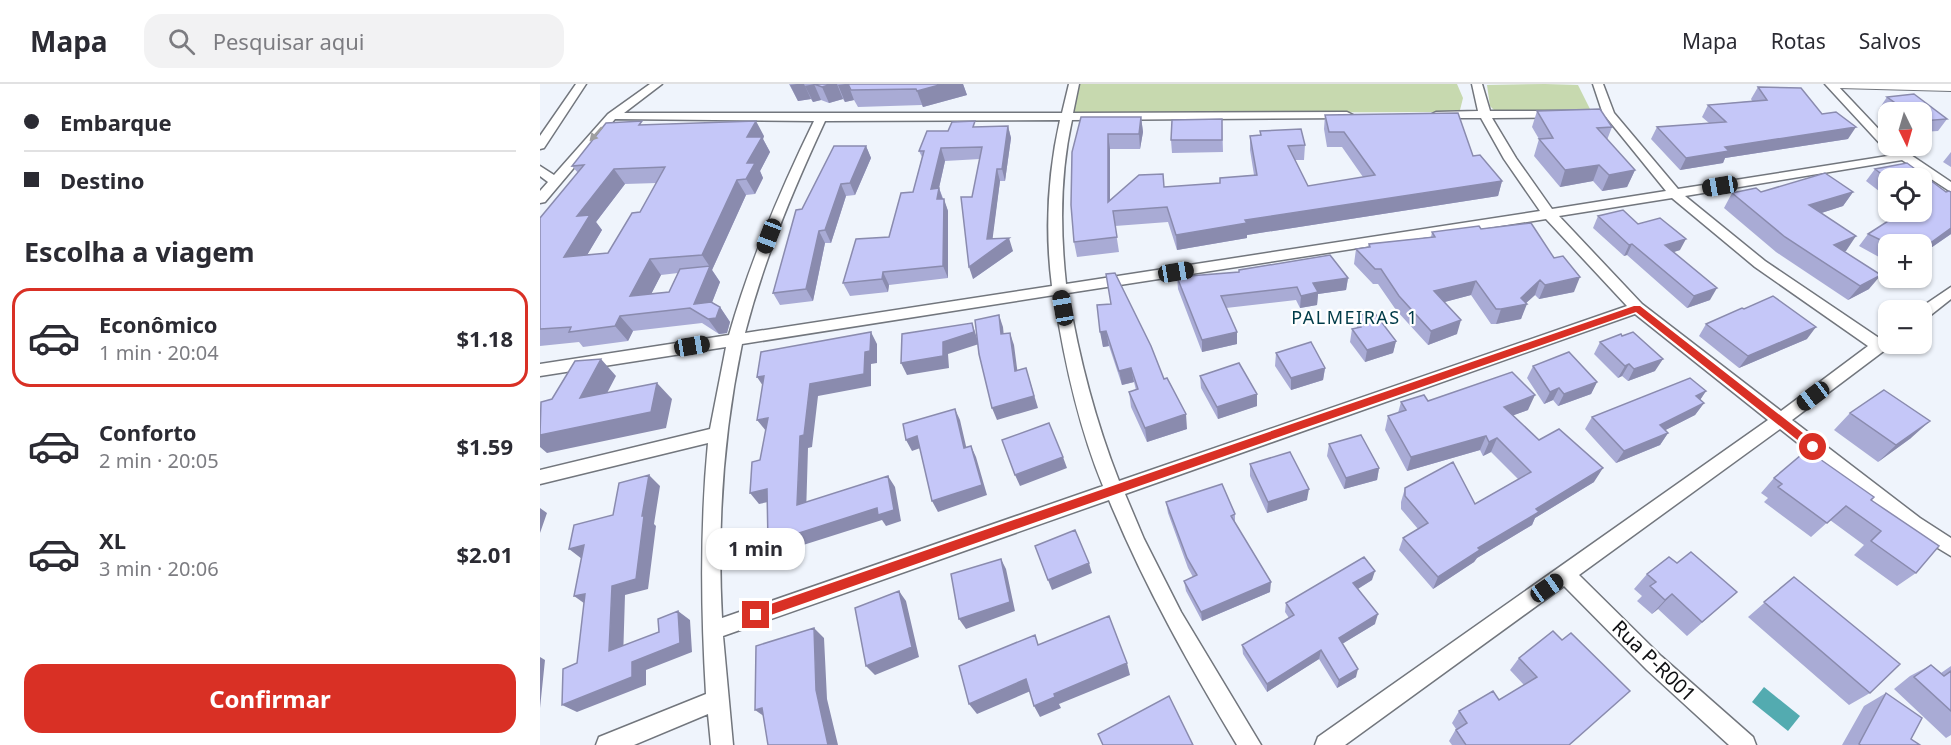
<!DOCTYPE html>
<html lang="pt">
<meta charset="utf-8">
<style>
:root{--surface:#fff;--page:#f2f2f3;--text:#2b2b33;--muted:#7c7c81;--line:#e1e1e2;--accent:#d93025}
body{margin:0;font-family:"Noto Sans",sans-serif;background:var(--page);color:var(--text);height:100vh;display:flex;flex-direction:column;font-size:22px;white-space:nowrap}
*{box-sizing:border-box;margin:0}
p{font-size:20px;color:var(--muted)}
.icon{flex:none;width:33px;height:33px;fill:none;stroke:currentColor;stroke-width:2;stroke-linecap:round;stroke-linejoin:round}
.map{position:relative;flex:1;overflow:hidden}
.panel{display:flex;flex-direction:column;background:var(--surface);width:540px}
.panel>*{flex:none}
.top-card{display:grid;align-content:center;height:132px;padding:0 24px;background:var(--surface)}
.needle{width:39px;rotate:175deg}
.controls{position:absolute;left:1338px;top:18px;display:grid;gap:12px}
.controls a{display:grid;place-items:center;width:54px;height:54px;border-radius:12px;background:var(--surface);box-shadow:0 2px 4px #0004;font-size:30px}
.end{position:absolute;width:27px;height:27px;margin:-14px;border:8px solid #d93025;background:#fff;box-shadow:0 0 0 3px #fff}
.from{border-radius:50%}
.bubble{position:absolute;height:42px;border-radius:18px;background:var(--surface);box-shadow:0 2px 4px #0004;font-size:20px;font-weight:700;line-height:42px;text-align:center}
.car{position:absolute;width:18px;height:36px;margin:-18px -9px;border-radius:8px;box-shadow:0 0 4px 2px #0007;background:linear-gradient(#222 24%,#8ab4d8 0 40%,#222 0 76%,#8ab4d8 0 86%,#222 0)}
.top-card b{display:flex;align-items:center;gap:21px;height:57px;font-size:22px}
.top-card b+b{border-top:2px solid var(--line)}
.top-card i{width:15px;height:15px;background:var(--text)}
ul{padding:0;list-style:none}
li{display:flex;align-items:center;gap:18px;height:99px;margin:0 12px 9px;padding:0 12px;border:3px solid transparent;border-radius:18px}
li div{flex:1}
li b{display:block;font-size:22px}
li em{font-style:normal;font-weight:700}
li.on{border-color:var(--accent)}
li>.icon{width:54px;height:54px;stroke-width:1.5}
h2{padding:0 24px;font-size:27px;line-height:72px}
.action{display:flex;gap:12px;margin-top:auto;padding:12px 24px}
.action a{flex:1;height:69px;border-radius:18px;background:var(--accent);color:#fff;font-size:24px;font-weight:700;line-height:69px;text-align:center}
header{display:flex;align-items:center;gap:36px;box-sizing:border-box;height:84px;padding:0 30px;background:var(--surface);border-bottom:2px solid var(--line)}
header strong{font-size:28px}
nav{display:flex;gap:33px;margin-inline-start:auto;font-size:21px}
.search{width:420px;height:54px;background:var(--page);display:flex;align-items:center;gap:15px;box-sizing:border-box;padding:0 21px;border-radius:18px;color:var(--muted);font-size:22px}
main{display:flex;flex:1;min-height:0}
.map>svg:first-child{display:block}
.green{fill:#c7d9af}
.water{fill:#53abb0}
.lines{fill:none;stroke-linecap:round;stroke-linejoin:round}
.minor-casing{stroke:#72767d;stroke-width:3}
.tertiary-casing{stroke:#72767d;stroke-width:2}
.minor{fill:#fff;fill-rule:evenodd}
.tertiary{fill:#fff;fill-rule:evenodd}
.wall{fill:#a9abd5;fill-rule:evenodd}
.shaded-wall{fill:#8a8bae}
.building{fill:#c5c7f8;stroke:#8a8bae;stroke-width:1.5;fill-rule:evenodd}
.oneway{fill:#9f9fa0}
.route{fill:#d93025}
.labels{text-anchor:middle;stroke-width:4.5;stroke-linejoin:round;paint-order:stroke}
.neighbourhood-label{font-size:18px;letter-spacing:1.5px;fill:#003b49;stroke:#fff}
.near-street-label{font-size:20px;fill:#0e0f12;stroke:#fff}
</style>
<header>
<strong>Mapa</strong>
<div class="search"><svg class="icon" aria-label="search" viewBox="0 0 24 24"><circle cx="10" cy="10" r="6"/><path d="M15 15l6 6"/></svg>Pesquisar aqui</div>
<nav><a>Mapa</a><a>Rotas</a><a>Salvos</a></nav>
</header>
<main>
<section class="panel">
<div class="top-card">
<b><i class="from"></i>Embarque</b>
<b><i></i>Destino</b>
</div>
<h2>Escolha a viagem</h2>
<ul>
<li class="on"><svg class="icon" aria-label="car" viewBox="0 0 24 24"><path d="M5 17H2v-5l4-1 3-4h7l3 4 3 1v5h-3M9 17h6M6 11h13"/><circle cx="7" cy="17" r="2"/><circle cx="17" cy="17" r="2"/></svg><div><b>Econômico</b><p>1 min · 20:04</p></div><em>$1.18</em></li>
<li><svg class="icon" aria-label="car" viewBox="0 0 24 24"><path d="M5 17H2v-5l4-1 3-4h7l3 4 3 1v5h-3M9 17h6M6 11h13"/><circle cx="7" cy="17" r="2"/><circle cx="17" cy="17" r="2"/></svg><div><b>Conforto</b><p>2 min · 20:05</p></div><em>$1.59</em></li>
<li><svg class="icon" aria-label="car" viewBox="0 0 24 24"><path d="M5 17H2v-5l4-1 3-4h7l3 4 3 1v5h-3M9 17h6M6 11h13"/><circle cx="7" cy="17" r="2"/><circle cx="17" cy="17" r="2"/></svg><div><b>XL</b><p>3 min · 20:06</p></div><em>$2.01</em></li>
</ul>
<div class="action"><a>Confirmar</a></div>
</section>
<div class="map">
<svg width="1411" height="661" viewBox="0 0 1411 661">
<rect width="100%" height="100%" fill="#eff4fc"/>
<path class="green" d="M534,0H917L923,14L920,26L904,28L535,29L529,23Z
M1005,0L1038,1L1050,25L1037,28H956L950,22L947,1Z"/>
<path class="water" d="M1224,603L1260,632L1248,647L1212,618Z"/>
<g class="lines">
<g class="minor-casing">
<path id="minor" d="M36,0H46L4,64L0,65V52Z
M110,0H122L84,29H522L529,0H539L533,29L807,28L813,31L807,34L532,36C520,90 520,145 526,200L1000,127L964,75L941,34H896L890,31L896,28L938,27L932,0H942L950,27H1062L1053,0H1063L1074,29L1138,105L1354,71L1349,66L1350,64H1344L1285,0H1296L1348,55V62L1359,63L1411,98V108L1362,76L1145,112L1225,177L1339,254L1348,250V260H1353L1252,336L1380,434L1411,454V472L1368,446L1240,345L1039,491L1121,572L1213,653L1216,661H1189L1107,586L1024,502L805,661H775L778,653L1228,336L1095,230L585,410L604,455L641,528L721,661H697C649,581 605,503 569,416L183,552L193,661H171L168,630L94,661H56L59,653L166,610C161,526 160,443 168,359L0,400V386L170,345L186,263L0,292V280L189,251C210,177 240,107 274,37L75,35L5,118L0,119V107L8,98L0,92V82L14,91L68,30ZM1066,33L1126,107L1012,125L976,74L952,34ZM520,36C508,89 505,148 512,202L205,249C224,175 253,106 285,37ZM1132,114L1215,183L1328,262L1241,327L1102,220L1019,132ZM1006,135L1087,222L579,397C555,336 539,274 528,209ZM514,211C524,276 538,341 563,402L182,534C177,441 183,351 202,260Z
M1411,203V215L1387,234L1382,235V226H1377Z"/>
</g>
<g class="tertiary-casing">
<path id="tertiary" d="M1292,0H1411V7L1299,4Z"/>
</g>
<use href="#minor" class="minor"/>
<use href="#tertiary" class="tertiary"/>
</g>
<path class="wall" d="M249,0H423L427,11L383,23L382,21L318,23L314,16L305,18L303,15L289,19L281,16L273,18L271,15L258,17Z
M1218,3L1282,30L1308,55L1185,74L1183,79L1140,86L1111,55L1117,43L1169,39L1162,33L1168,21L1212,17L1211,15Z
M1347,13L1407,35L1398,47L1382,48V28H1348V32L1339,25Z
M997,27L1072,43L1067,56L1095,86L1087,103L1062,107L1053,97L1020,103L994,72L999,55L992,43Z
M785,31L933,72L962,97L958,112L707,151V154L637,166L628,138L575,142L579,168L537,173L534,158L532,68L601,33L603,48L600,65H570V116L624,103L680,99V94L714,91L710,66V52L720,51V47L765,61L764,76H755L768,102L823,93L802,63H787L784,45Z
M682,35L683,68L632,69L631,56Z
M105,41L224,52L223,55L230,68L220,87L223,94L215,110L206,111L172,186L180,198L172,218L180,223L190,238L187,249L179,250L162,239L93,247L88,257L43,263L39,258L0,262V134L38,89L32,82ZM117,99L100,128L68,169L47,171L62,146L56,138L85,100ZM138,189L129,208L111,210L121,191Z
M468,42L471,54L465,97H460L452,155L473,167L433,195L432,113L440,75L405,77L399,104L408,127V194L349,201L348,208L310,212L303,199L349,153L373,108L382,73L379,67L408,47L436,43Z
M326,62L331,74L315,111L306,112L291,159H285L273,217L240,221L233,209L262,125Z
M1411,68V83L1403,78Z
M1367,79L1406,108L1409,107L1411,108V150L1382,170V160H1348V178L1319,162L1328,150L1362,128H1382V94H1348V114L1326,97L1335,85Z
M1221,108H1313L1303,122L1281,129L1306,167H1304L1329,205L1308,216L1236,168L1184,124L1192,109Z
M1058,132L1098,140L1140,166L1133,168L1170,216L1147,224L1087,171L1084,172L1053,144Z
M941,145L1034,208L999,215L995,211L986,219L981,235L956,240H951L931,211L904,218L917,250L888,261L856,226L838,200H833L814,180L816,165L828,163L829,160L891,153L892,148Z
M637,193L808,194L806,206L778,210L777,221L760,224L756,216L686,224L697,248V260L662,268L638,205Z
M557,221L624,295L647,345L607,358L591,323L589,308L596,306L594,298L582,301L569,262L563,263Z
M1204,225L1267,255L1199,284L1159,252L1166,240Z
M818,232L856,257L853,269L825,278L810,258L812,245L817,244Z
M1082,252L1115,287L1088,297L1082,292L1078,294L1054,270L1060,258Z
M736,269L785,284L783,296L751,306L735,282Z
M993,282L1057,298L1051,310L1018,322L1013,316L1004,320L987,294Z
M660,292L717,310V322L678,335L661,304Z
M1166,307L1160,316L1164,319L1155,331L1125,346L1128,349L1120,361L1076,379L1045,345L1052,333Z
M888,317L988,326L973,331L999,356L1054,398L995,434L992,441L937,474L934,478L893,505L859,466L863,454L878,445L861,425V418L865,404L935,420L978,395L951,368L943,372L940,366L867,387L845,346L848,332L858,329L861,318Z
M1310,329L1371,354L1338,378L1294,346Z
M789,360L839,384L837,396L804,405L787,372Z
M710,380L767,416L727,429L710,392Z
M1234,394L1331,416L1376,489L1357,502L1314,471L1324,461L1290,436L1271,453L1224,418L1228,414L1221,409Z
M626,418L695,430V439L730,508L662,537L646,507L644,497L653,493L648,484L628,429Z
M1137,479L1197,508L1147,552L1118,525L1112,530L1097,517L1102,512L1094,505L1107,490Z
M1254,493L1330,609L1309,621L1208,533Z
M832,496L818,505L835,540L802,560L816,593L797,604L779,575L727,608L703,570L702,561L749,534L745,528L746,519Z
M1013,547L1030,661H912L909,657L916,645L912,639L919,627L959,616L984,601L970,586L979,574Z
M1391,581L1401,589L1411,582V651L1406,654L1354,605L1370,592Z
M1346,609L1371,655L1380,661H1302L1324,622Z"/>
<path class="shaded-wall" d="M257,0H264L271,15L258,17L250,1Z
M274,0L281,16L273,18L265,2Z
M292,0H297L303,15L289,19L282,3Z
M305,0H308L314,16L305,18L298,1Z
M403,0H423L427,11L383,23L377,7Z
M601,33L603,48L600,65L599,50Z
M216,37L224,52L223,55L230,68L220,87L223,94L215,110L206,95L207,53Z
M468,42L471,54L465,97L462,85Z
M1316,43L1308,55L1185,74L1183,79L1140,86L1146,74L1185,63Z
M568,50L570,65V133L568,118Z
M326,62L331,74L315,111L310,99Z
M401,64L405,77L396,117L391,105Z
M1059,81L1053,97L1020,103L1025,86Z
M74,85L85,100L56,138L62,146L37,188L24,173L37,132Z
M457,85L460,97L451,167L447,155Z
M1095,86L1087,103L1062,107L1069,91Z
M197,96L206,111L172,186L180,198L166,234L154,220L170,183L162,171Z
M962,97L958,112L707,151V154L637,166L636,151L705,136Z
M301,100L306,112L291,159L285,146Z
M399,104L403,116L397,115Z
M1313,108L1303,122L1260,136L1269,121Z
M404,115L408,127V194L403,182Z
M1411,144V150L1382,170V165Z
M279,147L285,159L273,217L266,205Z
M1316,152L1306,167L1283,176L1294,161Z
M469,154L473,167L433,195L429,183Z
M1146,155L1140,166L1119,173L1125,161Z
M1092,160L1087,171L1084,172L1089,161Z
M110,175L121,191L102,228L90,212Z
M343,188L349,201L348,208L342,195Z
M1341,191L1329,205L1308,216L1320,202Z
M1040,193L1034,208L999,215L1005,201Z
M808,194L806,206L778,210L777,221L760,224L761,212L773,199Z
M1000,196L995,211L985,220H987L981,235L956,240L961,225L981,214Z
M936,197L931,211L890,222L894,207Z
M1177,204L1170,216L1147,224L1154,212Z
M180,223L190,238L187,249L179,250L168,235Z
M459,231L463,243L465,263L461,250Z
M80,232L93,247L88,257L75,242Z
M921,236L917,250L888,261L891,247Z
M432,239L439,260L408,270L409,284L367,291L361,279L403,258Z
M1276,243L1267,255L1199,284L1208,272Z
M566,247L569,262L563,263L560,248Z
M331,248L337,260V279L331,280V302L278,312L272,363L268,364L266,431L257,421L260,352L270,300L325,268Z
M697,248V260L662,268V256Z
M470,249L474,261L479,299L475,287Z
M856,257L853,269L825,278L827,266Z
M61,275L76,292L56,330L40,314Z
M1123,275L1115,287L1088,297L1094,285Z
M1089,280L1082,292L1078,294L1085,282Z
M486,284L498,324L457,336L452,324Z
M591,284L594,298L582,301L579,287Z
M785,284L783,296L751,306V294Z
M224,292L225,305L217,293Z
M1057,298L1051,310L1018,322L1024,310Z
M117,299L132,315L126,344L7,369L0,363V351Z
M1019,304L1013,316L1004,320L1010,308Z
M1166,307L1158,319L1156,312Z
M717,310V322L678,335L677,323Z
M995,311L988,326L958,337L964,323Z
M1164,319L1155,331L1112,353L1120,341Z
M415,325L420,336L429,375L424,364Z
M646,330L647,345L607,358L605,344Z
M228,334L226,347L217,336Z
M1390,337L1371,354L1338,378L1356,361Z
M1128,349L1120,361L1076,379L1084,367Z
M377,352L383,363L372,367L366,356Z
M946,352L940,366L867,387L871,373Z
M957,354L951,368L943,372L949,358Z
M431,362L436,373L447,411L398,428L392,417Z
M523,373L527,384L480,402L475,391Z
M839,384L837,396L804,405L806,394Z
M1063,384L1054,398L995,434L992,441L937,474L934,478L893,505L898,493L938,464L996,425Z
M109,391L120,402L114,440L116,442L108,505L85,511L83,576L69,567L72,502L102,432Z
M348,392L355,403L361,437L346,442L342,436L238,469L228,459Z
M227,405L237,416L219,420L210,409Z
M769,405L767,416L727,429L728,418Z
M0,424L7,429L0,449Z
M44,461L42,475L29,465Z
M461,475L466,485L475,527L426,545L419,535Z
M549,479L552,489L512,506L508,496Z
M835,487L832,496L811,509L813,499Z
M731,498L730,508L662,537L661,528Z
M359,507L366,517L379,573L335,591L326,582Z
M45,510L48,522L34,512Z
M1132,510L1118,525L1112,530L1125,516Z
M138,527L150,536L152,568L106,586V601L37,628L22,621L92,578Z
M838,530L835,540L797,563L799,554Z
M274,544L284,554L287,615L298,661H288L276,606Z
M781,566L779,575L727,608V600Z
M0,573L5,576L0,624Z
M587,579L590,591L519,620L521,624L500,633L494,622L514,610Z
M818,585L816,593L797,604L799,596Z
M486,595L493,606L437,630L429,620Z
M222,624L228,635L215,626Z"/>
<path class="building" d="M274,0H292L282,3Z
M308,0H403L377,7L376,5L311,6Z
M1218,3L1261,4L1282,30L1296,28L1316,43L1185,63L1189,67L1146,74L1117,43L1186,38L1168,21L1227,16Z
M1374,10L1407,35L1382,37V28H1368L1347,13Z
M1060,25L1072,43L1057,44L1095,86L1069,91L1059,81L1025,86L999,55L1013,54L997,27Z
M918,29L933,72L940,71L962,97L705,136L707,139L636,151L627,123L573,127L577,153L534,158L531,121L532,68L541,33H601L599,50H568V118L599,91L623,90L624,103L680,99V94L717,91L710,52L721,51L720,47L761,45L765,61L748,62L768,102L835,91L804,48H789L785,31Z
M682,35V56H631L632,36Z
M102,37L99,41L216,37L207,53H222L207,79H215L206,95L197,96L162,171L110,175L90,212L129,208L140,185L170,182L154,220L171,218L180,223L176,234L168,235L150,224L80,232L75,242L29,248L31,243L0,245V134L44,81L32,82L66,39ZM125,83L100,128L92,129L68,169L24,173L50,131L37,132L74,85Z
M435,37L433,43L468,42L462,85H457L447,155L469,154L429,183L421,113H432L442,63L401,64L391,105L399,104L397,115H404L403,182L343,188L342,195L303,199L316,155L349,153L361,109L373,108L384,67H379L387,47H408L412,38Z
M294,62H326L310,99L301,100L285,146L279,147L266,205L233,209L256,126L262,125Z
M1367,79L1406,108L1409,107L1411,108V144L1382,165V160H1349L1328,150L1362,128H1382V94L1348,95L1335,85Z
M1285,89L1313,108L1269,121L1316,152L1294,161L1341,191L1320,202L1245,153L1192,109L1216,104L1221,108Z
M1083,126L1098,140L1120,134L1146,155L1125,161L1177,204L1154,212L1092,160L1089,161L1058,132Z
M991,139L1014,174L1023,172L1040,193L1005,201L1000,196L981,214L987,220L961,225H956L936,197L894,207L921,236L891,247L859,212L841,185H835L816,165L830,163L829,160L895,153L892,148L939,142L941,145Z
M790,171L808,194L773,199L778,208L761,212L757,203L681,212L697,248L662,256L637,193L699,188V186Z
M575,189L611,262L624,295L627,294L646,330L605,344L589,308L598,305L591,284L579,287L566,247L560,248L557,221L571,220L566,190Z
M1233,212L1276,243L1208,272L1166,240L1202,224L1204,225Z
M833,227L856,257L827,266L812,245L821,243L818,232Z
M459,231L461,250L470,249L475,287L486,284L494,312L452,324L439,270L435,236Z
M432,239L434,248L403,258V272L361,279L362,250Z
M331,248L330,267L325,268L324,290L270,300L264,351L260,352L257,421L348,392L354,426L338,431L337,424L228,459L227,405L210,409L212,378L220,376L228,334L217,336L224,292L217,293L221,268Z
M1093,248L1123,275L1094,285L1089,280L1085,282L1060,258L1081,250L1082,252Z
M771,258L785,284L751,294L736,269Z
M1029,268L1057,298L1024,310L1019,304L1010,308L993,282Z
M61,275L40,314L117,299L111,328L0,351L1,318L12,315L35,277Z
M699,279L717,310L677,323L660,292Z
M972,288L995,311L964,323L999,356L1019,345L1063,384L996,425L999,428L938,464L940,466L898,493L863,454L888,439L865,412V404L913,378L935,420L991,388L957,354L949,358L946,352L871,373L848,332L866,326L861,318L884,311L888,317Z
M1150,294L1166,307L1156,312L1164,319L1120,341L1128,349L1084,367L1052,333Z
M1344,306L1390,337L1356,361L1310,329Z
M415,325L424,364L431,362L442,401L392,417L377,352L366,356L363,340Z
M509,339L523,373L475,391L462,356Z
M821,351L839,384L806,394L789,360Z
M1267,366L1334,413L1331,416L1399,462L1376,489L1331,457L1341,447L1306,422L1287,439L1238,403L1242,400L1234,394Z
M750,368L769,405L728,418L710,380Z
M109,391L102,432H104L96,495L72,502L69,567L119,548L118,535L138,527L140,559L92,578V593L22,621L23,585L37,579L45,510L34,512L44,461L29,465L34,441L73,431L79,399Z
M682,400L695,430L691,432L731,498L661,528L644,497L657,491L647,474L626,418Z
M535,446L549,479L508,496L495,462Z
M1151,468L1197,508L1162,538L1132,510L1125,516L1110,502L1116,498L1107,490L1129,473L1137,479Z
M824,473L835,487L813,499L838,530L799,554L818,585L799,596L781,566L727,600L702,561L754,531L746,519Z
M461,475L470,518L419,535L411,490Z
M1254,493L1360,580L1330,609L1224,518Z
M359,507L372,563L326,582L315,524Z
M569,532L587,579L514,610L515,613L494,622L486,595L429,620L419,582L495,551L498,561Z
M274,544L276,606L288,661H228L222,624L215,626L216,562Z
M1013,547L1022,556L1031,549L1090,607L1029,661H926L916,646L927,639L919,627L953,607L959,616L997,593L979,574Z
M1391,581L1404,592L1411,587V627L1374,593Z
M1346,609L1382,634L1371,655L1380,661H1321L1319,660Z
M629,612L653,661H563L558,650Z"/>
<defs><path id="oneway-solid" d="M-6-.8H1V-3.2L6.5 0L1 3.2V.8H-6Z" transform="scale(1.5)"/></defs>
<use class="oneway" href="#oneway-solid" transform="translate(56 50) rotate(132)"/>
<path class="route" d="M1094,222H1100L1277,360V366H1270L1096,228L216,536L210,531L216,525Z"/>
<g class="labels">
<g class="neighbourhood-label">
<text x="815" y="240">PALMEIRAS 1</text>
</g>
<g class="near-street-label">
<text transform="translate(1114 577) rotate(44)" y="7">Rua P-R001</text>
</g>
</g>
</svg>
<div class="controls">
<a><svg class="needle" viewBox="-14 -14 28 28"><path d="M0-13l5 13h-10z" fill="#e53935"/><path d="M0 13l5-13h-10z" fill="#7c7c81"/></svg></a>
<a><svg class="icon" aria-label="locate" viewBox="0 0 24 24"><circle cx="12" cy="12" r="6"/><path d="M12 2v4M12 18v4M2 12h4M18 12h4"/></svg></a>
<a>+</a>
<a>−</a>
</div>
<i class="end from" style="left:1273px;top:363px"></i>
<i class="end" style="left:216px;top:531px"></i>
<div class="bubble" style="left:166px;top:444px;width:99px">1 min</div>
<i class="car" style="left:1180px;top:102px;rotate:261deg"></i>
<i class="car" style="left:229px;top:152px;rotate:201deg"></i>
<i class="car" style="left:636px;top:188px;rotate:81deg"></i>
<i class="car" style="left:523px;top:224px;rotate:350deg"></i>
<i class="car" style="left:152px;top:262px;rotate:81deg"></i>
<i class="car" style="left:1273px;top:312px;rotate:233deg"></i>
<i class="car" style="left:1007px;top:504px;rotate:55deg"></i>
</div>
</main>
